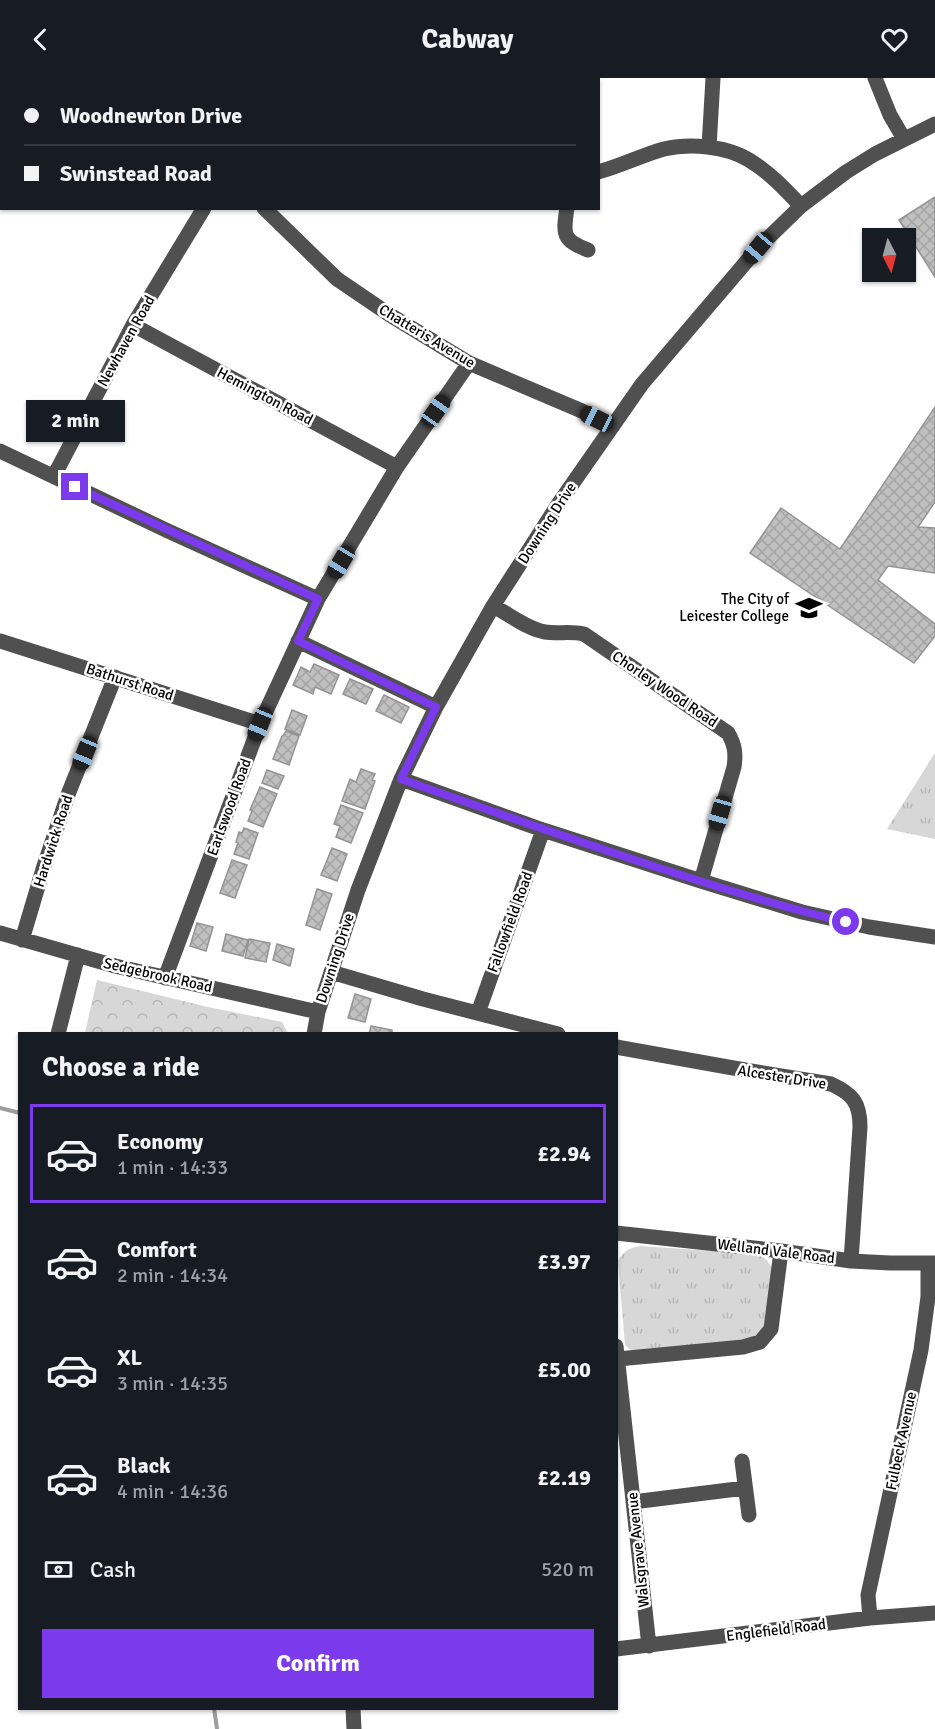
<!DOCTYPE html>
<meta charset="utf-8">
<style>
:root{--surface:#171b24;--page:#20242c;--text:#f1f3f6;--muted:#9ea1a6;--line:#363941;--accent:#7c3aed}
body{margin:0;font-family:Signika,sans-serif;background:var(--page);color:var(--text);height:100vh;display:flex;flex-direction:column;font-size:22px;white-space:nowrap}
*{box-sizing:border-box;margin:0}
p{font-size:20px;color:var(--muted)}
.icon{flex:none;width:33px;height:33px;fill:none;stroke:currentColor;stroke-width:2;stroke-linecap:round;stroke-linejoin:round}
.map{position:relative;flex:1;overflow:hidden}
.side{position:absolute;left:18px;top:954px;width:600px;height:678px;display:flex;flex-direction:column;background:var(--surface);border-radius:0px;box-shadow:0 2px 4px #0004}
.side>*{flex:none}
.top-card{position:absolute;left:0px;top:0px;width:600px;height:132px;box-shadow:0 2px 4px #0004;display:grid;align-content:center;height:132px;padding:0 24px;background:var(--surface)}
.needle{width:39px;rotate:174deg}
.fabs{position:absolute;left:862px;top:150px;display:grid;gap:12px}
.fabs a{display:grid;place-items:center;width:54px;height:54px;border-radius:0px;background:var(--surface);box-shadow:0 2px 4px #0004;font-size:30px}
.end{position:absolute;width:27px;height:27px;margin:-14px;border:8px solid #7c3aed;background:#fff;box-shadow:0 0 0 3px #fff}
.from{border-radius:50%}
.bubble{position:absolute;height:42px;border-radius:0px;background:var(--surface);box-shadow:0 2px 4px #0004;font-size:20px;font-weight:700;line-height:42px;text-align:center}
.car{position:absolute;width:18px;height:36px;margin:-18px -9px;border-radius:8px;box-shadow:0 0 4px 2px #0007;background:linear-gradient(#222 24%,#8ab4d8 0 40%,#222 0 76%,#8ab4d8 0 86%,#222 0)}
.top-card b{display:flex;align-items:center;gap:21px;height:57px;font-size:22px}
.top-card b+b{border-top:2px solid var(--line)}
.top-card i{width:15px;height:15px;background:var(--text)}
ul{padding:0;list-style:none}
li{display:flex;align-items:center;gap:18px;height:99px;margin:0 12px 9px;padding:0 12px;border:3px solid transparent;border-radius:0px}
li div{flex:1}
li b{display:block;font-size:22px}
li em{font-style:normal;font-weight:700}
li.selected{border-color:var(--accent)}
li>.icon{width:54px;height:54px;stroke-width:1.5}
h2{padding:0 24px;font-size:27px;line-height:72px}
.pay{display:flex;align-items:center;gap:15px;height:66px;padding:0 24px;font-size:22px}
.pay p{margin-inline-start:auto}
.cta{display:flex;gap:12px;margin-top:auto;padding:12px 24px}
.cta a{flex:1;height:69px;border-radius:0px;background:var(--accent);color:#fff;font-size:24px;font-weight:700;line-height:69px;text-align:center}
header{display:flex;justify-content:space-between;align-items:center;height:78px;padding:0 24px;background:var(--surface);font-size:27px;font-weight:700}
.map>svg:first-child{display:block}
.grass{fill:url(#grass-tufts)}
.park{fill:url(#park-crowns)}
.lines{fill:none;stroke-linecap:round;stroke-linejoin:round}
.stream{stroke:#9e9e9e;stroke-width:4}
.building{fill:url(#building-cross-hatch);stroke:#949494;stroke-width:1.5}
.minor{stroke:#505050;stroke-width:15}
.route{stroke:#7c3aed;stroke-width:8}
.labels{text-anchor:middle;stroke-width:5;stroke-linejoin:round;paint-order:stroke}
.street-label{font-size:15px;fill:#000;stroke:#fff}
.poi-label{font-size:15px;fill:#000;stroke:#fff;text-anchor:end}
</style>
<header><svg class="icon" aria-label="back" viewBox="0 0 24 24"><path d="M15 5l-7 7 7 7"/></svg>Cabway<svg class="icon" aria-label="heart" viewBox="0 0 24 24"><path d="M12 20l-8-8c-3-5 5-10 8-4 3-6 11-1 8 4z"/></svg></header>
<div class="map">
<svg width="935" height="1651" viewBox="0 0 935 1651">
<defs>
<pattern id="grass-tufts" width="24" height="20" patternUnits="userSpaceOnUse" patternTransform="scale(1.5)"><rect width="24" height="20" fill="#d7d7d7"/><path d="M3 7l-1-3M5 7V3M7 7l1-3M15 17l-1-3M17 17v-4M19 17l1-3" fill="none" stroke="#b7b7b7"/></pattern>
<pattern id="park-crowns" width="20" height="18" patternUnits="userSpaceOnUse" patternTransform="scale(1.5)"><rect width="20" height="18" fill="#d7d7d7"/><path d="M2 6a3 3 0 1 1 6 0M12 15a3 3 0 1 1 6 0" fill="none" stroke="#b7b7b7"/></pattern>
<pattern id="building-cross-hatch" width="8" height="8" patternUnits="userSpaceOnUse" patternTransform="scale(1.5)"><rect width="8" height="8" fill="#c0c0c0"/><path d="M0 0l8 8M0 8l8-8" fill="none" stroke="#a3a3a3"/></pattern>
</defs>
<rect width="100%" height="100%" fill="#fff"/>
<path class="grass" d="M935,675V761L887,751Z
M641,1168L754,1176C764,1179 769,1182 773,1193L765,1248L757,1259L743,1265L632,1273L625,1267L618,1183C624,1172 629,1170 641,1168Z"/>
<path class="park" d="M97,902L208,929L282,944L288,955H85Z"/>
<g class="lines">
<path class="stream" d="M0,1030L20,1035
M214,1630L217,1651"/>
</g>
<path class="building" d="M935,119V199L899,142Z
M935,329V424L918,449L935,450V495L888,488L878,502L935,546V558L914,585L750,475L781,430L840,471Z
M314,586L339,597L331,616L315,609L313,616L293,607L301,589L310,594Z
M350,601L373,611L366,626L343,616Z
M384,617L409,629L401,645L376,633Z
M292,632L307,638L300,657L285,651Z
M286,653L299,658L289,687L273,681L282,658H283Z
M361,691L375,696L372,702L375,703L365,731L342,723L350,701L356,704Z
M267,692L284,698L278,711L262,705Z
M260,709L277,716L263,749L248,743L252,733L250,732Z
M341,727L363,735L351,765L336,759L340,748L334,746Z
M244,750L258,755L249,781L234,776L238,765L236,764L239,754L242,755Z
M332,770L347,776L337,803L321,797Z
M232,782L247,787L235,820L220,815Z
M317,811L332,816L320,852L306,847Z
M197,845L213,849L206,873L190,868Z
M226,856L248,862L243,878L222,873Z
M249,861L270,865L266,884L245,880Z
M277,866L294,871L290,888L273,882Z
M355,916L371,921L365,944L348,940Z
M371,948L392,952V956H369Z"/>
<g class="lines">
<path class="minor" d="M875,0L890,37L904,61
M285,2L286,0
M450,2V0
M709,69L713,0
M598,94C621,88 642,77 664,71C690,65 726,68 749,82C769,94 785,111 801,128
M264,130L337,201L390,237L469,285L582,333L613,348
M567,130C563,156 562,162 588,172
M133,247L397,389
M0,373L168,453L318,521
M54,398L133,247L204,130
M493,528C509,536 527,551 545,554C558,556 571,553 584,556L728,655C735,667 736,676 734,689L701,803
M0,563L260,646
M298,563L436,629
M401,701L543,752L701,803L802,834L869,849L935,859
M0,855L115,888L318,934
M22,862L44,788L69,714L115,599
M331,894L423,921L558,956
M165,900L260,646L318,521L397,389L469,285
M478,935L543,752
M58,956L78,877
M314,956L318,934L358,812L401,701L436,629L493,528L559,425L642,306L758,170L801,128L846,94L875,76L935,46
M616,969L739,991L831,1006C853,1016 860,1025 860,1049L851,1183
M616,1155L781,1173L851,1183L890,1185H935
M616,1268L649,1568
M618,1281L743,1269L760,1264L771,1251L781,1173
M742,1383L749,1437
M633,1424L745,1410
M870,1540L868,1517L921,1272L928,1219V1185
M616,1571L870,1540L935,1535
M353,1630L354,1651"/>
</g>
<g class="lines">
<path class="route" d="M75,409L318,521L298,563L436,629L401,701C485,731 568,760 653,788C717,809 781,829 846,844"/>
</g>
<defs>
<g id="school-bare" transform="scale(2.07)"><path d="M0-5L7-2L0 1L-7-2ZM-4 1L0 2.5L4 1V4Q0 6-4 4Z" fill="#000" stroke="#fff" stroke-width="2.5" paint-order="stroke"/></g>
</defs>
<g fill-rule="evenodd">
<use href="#school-bare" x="809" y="530"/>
</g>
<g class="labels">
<g class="street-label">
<text transform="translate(427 258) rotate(31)" y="5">Chatteris Avenue</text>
<text transform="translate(126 263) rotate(-61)" y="5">Newhaven Road</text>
<text transform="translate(265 318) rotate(28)" y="5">Hemington Road</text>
<text transform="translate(547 445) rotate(-57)" y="5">Downing Drive</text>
<text transform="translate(130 604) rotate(18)" y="5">Bathurst Road</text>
<text transform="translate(665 611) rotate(34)" y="5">Chorley Wood Road</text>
<text transform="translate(229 729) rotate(-70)" y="5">Earlswood Road</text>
<text transform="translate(53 763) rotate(-72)" y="5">Hardwick Road</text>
<text transform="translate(510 844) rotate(-70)" y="5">Fallowfield Road</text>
<text transform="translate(335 880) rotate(-72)" y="5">Downing Drive</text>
<text transform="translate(158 897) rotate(13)" y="5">Sedgebrook Road</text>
<text transform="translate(782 999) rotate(9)" y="5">Alcester Drive</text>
<text transform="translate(776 1173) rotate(7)" y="5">Welland Vale Road</text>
<text transform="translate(901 1363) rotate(-78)" y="5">Fulbeck Avenue</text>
<text transform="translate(638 1472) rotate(-96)" y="5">Walsgrave Avenue</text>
<text transform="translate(776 1552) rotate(-7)" y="5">Englefield Road</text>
</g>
<g class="poi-label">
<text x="789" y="526">The City of<tspan x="789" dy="17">Leicester College</tspan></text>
</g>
</g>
</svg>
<div class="fabs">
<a><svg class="needle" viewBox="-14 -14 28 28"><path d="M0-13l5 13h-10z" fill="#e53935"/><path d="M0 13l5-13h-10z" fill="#9ea1a6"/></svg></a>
</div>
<i class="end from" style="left:846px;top:844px"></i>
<i class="end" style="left:75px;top:409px"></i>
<div class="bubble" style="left:26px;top:322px;width:99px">2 min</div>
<i class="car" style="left:758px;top:170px;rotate:220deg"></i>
<i class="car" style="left:436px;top:333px;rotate:35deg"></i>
<i class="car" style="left:597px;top:341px;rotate:296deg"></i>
<i class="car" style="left:341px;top:484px;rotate:211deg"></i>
<i class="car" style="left:260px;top:646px;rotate:202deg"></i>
<i class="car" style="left:85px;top:675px;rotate:202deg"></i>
<i class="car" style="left:720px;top:735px;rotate:196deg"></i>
<div class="top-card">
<b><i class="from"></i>Woodnewton Drive</b>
<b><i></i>Swinstead Road</b>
</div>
<section class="side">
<h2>Choose a ride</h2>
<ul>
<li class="selected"><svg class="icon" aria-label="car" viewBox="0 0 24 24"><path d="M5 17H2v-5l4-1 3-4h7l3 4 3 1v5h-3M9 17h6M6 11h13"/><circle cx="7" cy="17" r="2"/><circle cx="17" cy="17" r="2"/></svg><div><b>Economy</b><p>1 min · 14:33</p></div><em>£2.94</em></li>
<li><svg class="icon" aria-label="car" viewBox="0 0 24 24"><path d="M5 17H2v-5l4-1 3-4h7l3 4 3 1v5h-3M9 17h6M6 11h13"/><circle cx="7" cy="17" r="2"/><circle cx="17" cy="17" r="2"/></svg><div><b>Comfort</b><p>2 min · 14:34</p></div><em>£3.97</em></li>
<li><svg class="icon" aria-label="car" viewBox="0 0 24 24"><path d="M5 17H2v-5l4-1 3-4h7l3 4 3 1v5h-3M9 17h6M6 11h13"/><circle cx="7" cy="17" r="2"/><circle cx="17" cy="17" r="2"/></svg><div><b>XL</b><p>3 min · 14:35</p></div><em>£5.00</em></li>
<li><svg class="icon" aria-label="car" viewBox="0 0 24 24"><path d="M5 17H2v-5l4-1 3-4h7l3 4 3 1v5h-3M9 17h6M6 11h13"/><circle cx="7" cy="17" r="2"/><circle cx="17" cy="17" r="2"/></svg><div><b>Black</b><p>4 min · 14:36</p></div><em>£2.19</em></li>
</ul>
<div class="pay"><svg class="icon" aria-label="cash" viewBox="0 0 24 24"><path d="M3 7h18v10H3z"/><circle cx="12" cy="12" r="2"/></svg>Cash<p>520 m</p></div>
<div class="cta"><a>Confirm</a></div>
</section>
</div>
